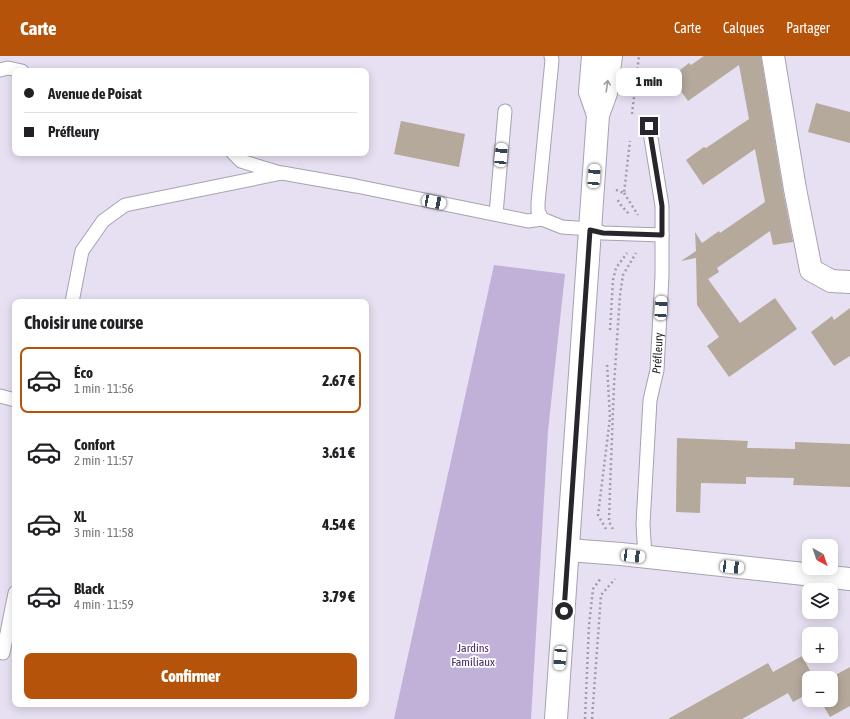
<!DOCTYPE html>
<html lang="fr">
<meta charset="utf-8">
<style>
:root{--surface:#fff;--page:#f2f2f2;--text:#202124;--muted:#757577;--line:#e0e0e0;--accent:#b45309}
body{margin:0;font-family:"Asap Condensed",sans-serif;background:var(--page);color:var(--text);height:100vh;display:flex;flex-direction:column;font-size:15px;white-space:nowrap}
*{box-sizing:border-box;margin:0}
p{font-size:13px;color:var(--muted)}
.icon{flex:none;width:22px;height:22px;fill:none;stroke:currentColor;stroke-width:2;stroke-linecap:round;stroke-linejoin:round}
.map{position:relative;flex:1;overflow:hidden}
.sheet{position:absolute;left:12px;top:243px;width:357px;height:408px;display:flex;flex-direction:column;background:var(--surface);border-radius:8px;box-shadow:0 2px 10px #0003}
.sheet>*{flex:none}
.hud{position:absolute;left:12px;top:12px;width:357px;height:88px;border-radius:8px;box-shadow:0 2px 10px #0003;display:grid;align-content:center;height:88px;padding:0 12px;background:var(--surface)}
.needle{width:26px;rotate:140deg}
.tools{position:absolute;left:802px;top:483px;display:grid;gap:8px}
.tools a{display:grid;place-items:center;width:36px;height:36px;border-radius:8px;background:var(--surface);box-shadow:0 2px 10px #0003;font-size:20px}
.end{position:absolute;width:18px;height:18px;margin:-9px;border:5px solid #28252c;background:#fff;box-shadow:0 0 0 2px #fff}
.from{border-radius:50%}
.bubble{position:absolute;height:28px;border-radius:8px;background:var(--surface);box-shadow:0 2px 10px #0003;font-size:13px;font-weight:800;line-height:28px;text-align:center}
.car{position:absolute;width:12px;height:24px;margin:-12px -6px;border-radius:5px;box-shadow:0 0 3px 1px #0007;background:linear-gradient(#fff 24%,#345 0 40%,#fff 0 76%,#345 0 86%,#fff 0)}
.hud b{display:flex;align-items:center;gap:14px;height:38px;font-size:15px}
.hud b+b{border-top:1px solid var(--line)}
.hud i{width:10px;height:10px;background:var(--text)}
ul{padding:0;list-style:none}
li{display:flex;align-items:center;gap:12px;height:66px;margin:0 8px 6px;padding:0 4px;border:2px solid transparent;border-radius:8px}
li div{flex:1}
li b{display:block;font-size:15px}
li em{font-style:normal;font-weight:800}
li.current{border-color:var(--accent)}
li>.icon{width:36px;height:36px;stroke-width:1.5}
h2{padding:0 12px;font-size:18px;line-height:48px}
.cta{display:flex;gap:8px;margin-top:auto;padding:8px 12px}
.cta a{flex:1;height:46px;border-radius:8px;background:var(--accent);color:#fff;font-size:16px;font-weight:800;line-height:46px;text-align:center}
header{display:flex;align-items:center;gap:24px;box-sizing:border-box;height:56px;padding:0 20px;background:var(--accent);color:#fff}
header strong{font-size:19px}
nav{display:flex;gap:22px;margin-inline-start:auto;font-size:14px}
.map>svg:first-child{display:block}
.green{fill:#c1b0d8}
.building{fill:#b4a99a}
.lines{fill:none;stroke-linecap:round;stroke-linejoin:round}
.service-casing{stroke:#a7a1b1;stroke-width:15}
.minor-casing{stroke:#a7a1b1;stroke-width:24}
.secondary-casing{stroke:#a7a1b1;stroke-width:24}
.path{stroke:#a19ba9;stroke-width:2.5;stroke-dasharray:2 3;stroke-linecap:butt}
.service{stroke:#fff;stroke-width:13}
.minor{stroke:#fff;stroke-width:22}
.secondary{stroke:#fff;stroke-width:22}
.oneway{stroke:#9e9da0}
.route{stroke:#28252c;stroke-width:5}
.labels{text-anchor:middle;stroke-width:3.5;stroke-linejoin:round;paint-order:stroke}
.street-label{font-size:12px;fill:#28252c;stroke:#fff}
.park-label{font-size:12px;fill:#492769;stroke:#fff}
</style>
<header>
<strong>Carte</strong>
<nav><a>Carte</a><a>Calques</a><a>Partager</a></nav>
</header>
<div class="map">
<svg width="850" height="663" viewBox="0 0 850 663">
<rect width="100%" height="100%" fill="#e7e0f2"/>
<path class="green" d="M494,209L565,218L548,375L531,663H394Z"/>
<path class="building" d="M704,0H761L783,135L793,186L773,189L770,175L717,212L719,216L708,223L740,267L775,242L797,273L729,321L707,290L719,281L697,249L696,202L681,205L696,195L695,176L702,187L719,175L720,177L765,146L755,93L703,129L686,104L704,91L706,92L749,63L739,9L688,45L671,21L689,7L691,9Z
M816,47L850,56V87L808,76Z
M401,65L465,78L459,111L394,98Z
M850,252V300L834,310L811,276L832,260L834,264Z
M677,382L748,385L747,392L795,393V386L850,388V431L793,429L794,422L746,421V428L701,427L700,457L676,456Z
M802,600L814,622H809V637L793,646L788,637L742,663H668L768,607L773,616Z
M850,611V650L830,661L820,644H831V622H830Z"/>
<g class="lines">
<g class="service-casing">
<g id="service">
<path d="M551,0L552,4L538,147V155L542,163L562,171L590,173L603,177L662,179"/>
<path d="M0,14L8,12L22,15"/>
<path d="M233,97L241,105L280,117"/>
<path d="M496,158L505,55"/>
<path d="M72,246L82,195L103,165L125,149L282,117L356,130L528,165L542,163"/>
<path d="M0,340L15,344"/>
<path id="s1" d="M645,501L643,468L650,344L657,314L662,220V150L649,70"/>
<path d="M3,597L15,537"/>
</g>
</g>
<g class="minor-casing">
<path id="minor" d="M773,0L795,133L811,214L831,225L850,226
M568,494L621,498L850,523"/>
</g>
<g class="secondary-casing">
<path id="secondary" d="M593,0L590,36L598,59
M556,663L598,59L606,37L611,0"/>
</g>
<path class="path" d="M632,58L639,0
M616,134L624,137L630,85
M624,137L638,159
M618,144L619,147L629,158
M610,274L613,224L616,212L627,197
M606,473L598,459L610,362L607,307
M613,473L609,466L610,433L614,329L620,239L623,219L636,197
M585,663L589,569L593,533L601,522
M592,663L601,539L615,523"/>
<use href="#service" class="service"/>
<use href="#minor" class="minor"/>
<use href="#secondary" class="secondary"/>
</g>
<defs><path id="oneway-shaft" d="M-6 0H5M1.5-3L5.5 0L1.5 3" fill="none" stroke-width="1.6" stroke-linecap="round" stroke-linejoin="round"/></defs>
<use class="oneway" href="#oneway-shaft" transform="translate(607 30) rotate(-82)"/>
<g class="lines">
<path class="route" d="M564,555L590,174L603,177L662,179V150L649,70"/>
</g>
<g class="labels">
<g class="street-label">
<text dy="4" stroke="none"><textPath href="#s1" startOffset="205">Préfleury</textPath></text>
</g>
<g class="park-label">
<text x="473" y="596">Jardins<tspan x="473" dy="14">Familiaux</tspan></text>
</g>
</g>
</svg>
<div class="tools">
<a><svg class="needle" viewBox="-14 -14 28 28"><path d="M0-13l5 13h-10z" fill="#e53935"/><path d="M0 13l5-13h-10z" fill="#757577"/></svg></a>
<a><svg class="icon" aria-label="layers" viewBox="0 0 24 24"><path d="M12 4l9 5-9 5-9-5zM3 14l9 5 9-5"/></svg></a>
<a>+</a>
<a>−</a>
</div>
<i class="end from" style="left:564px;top:555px"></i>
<i class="end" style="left:649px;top:70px"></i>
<div class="bubble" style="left:616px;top:12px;width:66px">1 min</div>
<i class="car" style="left:501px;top:99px;rotate:5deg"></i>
<i class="car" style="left:594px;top:120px;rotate:4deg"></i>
<i class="car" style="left:434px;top:146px;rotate:101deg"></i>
<i class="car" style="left:661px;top:252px;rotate:3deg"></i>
<i class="car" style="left:633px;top:500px;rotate:97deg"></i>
<i class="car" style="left:732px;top:511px;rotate:96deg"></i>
<i class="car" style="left:560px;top:602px;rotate:184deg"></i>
<div class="hud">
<b><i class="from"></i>Avenue de Poisat</b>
<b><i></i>Préfleury</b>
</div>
<section class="sheet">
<h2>Choisir une course</h2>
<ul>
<li class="current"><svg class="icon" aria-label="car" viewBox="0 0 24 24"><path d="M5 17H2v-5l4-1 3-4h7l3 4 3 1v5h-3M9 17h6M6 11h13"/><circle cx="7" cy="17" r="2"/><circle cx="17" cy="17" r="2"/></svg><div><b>Éco</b><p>1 min · 11:56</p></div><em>2.67 €</em></li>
<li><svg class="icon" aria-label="car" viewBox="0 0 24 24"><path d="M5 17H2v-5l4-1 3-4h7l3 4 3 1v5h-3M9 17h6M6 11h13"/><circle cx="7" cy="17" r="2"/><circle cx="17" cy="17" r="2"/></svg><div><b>Confort</b><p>2 min · 11:57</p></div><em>3.61 €</em></li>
<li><svg class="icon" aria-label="car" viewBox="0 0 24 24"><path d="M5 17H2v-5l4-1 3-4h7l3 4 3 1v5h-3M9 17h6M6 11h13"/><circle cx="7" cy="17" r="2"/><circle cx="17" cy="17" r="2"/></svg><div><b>XL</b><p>3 min · 11:58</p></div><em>4.54 €</em></li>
<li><svg class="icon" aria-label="car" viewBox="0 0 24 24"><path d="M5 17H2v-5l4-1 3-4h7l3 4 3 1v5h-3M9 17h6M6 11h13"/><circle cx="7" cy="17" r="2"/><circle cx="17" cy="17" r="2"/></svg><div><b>Black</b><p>4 min · 11:59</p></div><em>3.79 €</em></li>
</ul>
<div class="cta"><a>Confirmer</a></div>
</section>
</div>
